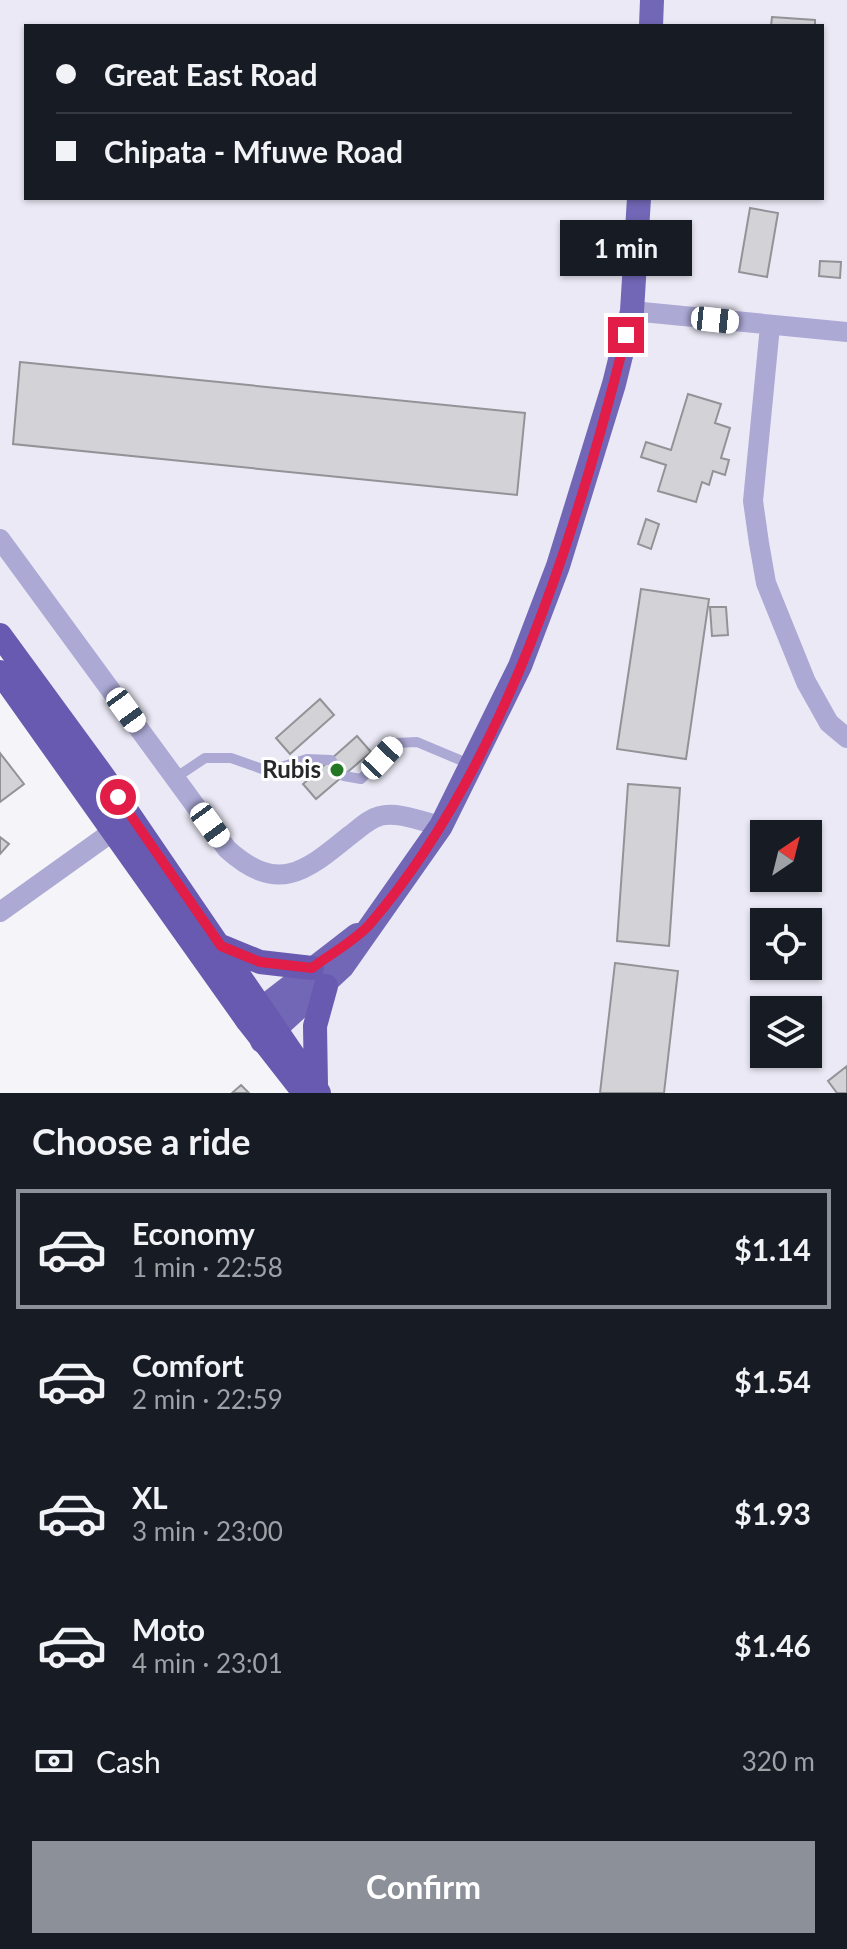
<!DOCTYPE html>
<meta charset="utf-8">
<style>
:root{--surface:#171b24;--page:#20242c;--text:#f1f3f6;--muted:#9ea1a6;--line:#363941;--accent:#8c9099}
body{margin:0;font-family:Lato,sans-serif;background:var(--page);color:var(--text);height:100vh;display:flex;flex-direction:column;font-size:30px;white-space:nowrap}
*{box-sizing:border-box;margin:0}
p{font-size:26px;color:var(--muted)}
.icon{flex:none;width:44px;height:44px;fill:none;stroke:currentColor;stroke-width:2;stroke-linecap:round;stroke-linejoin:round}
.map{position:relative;height:1093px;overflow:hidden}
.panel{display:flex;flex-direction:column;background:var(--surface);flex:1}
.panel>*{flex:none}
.guide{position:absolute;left:24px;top:24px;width:800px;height:176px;border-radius:0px;box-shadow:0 2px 6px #0004;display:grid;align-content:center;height:176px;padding:0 32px;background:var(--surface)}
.needle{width:52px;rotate:35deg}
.tools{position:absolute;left:750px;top:820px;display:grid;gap:16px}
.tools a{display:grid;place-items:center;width:72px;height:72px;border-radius:0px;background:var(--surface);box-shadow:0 2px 6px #0004;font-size:40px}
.end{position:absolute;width:36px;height:36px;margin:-18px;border:10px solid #e11d48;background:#fff;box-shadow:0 0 0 4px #fff}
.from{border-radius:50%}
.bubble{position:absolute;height:56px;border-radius:0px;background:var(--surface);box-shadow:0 2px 6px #0004;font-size:26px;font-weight:700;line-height:56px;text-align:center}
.car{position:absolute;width:24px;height:48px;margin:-24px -12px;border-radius:10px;box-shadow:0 0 6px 2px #0007;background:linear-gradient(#fff 24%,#345 0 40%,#fff 0 76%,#345 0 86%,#fff 0)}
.guide b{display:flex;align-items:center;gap:28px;height:76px;font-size:30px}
.guide b+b{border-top:2px solid var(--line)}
.guide i{width:20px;height:20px;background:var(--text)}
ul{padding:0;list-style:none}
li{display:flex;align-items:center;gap:24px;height:120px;margin:0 16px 12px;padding:0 16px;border:4px solid transparent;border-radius:0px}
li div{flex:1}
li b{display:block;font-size:30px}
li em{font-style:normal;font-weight:700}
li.on{border-color:var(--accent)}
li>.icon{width:72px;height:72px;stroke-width:1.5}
h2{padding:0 32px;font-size:36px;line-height:96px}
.pay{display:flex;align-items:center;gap:20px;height:88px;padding:0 32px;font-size:30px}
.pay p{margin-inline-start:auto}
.primary-button{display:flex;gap:16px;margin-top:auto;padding:16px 32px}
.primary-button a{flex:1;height:92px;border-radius:0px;background:var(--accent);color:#fff;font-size:32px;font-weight:700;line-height:92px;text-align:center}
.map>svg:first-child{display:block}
.built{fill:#eae9f5;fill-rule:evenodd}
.building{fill:#d3d2d7;stroke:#939397;stroke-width:2}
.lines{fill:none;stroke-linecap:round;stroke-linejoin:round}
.service{stroke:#aca9d5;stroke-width:10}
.minor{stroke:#aca9d5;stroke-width:20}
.primary{stroke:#7267b6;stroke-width:24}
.trunk{stroke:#685ab0;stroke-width:24}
.route{stroke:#e11d48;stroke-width:10}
.poi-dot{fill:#247823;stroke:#fff;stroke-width:3}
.labels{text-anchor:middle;stroke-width:6;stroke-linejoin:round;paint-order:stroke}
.poi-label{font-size:24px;font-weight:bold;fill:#272729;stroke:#fff;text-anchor:end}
</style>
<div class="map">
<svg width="847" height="1093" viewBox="0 0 847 1093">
<rect width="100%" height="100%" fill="#f5f5f9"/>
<path class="built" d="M0,0H847V1093H322L0,641ZM26,26H822V198H26ZM764,834H808V878H764ZM764,922H808V966H764ZM764,1010H808V1054H764Z"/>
<path class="building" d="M772,17L815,20V26H771Z
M750,208L778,213L767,277L739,272Z
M820,261L841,262L840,278L819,276Z
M20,362L525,413L517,495L13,444Z
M688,394L721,404L715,423L730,428L721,458L729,460L725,475L713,471L709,485L702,482L696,502L658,491L666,465L641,457L646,442L671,450Z
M646,519L659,524L651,549L638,544Z
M641,589L709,599L686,759L617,749Z
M710,607H726L728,635L712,636Z
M320,699L334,715L290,754L276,738Z
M357,736L371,752L316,799L303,784Z
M0,753L24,784L0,802Z
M628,784L680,788L669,946L617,941Z
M0,837L9,844L0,854Z
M615,963L678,971L664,1093H600Z
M847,1066V1093H837L828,1081Z
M241,1085L249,1093H232Z"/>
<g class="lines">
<path class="service" d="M175,778L205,758H231L268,771L307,759L331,760L344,776L361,779L396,743L417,742L472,765"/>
<path class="minor" d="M632,311L847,332
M770,326L753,501L759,543L766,583L806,682L829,723L847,738
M0,539L227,849C277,894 304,873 349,836C359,829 368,819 380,816C397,811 424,822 441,826
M0,912L126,822"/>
<path class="primary" d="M651,26L652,0
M247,1020L357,935
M262,1041L342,967L441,826L520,666L558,566L614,384L632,311L639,198"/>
<path class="trunk" d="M0,635L103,776L319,1093
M0,672L247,1020L298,1085
M221,946L260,962L312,968
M316,1086L315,1026L326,986"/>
</g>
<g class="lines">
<path class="route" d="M118,797L221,946L260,962L312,968C330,954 355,941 370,924C504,768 577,532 626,335"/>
</g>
<circle class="poi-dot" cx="337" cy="770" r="8"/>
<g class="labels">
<g class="poi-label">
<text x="321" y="778">Rubis</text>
</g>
</g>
</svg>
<div class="tools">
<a><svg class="needle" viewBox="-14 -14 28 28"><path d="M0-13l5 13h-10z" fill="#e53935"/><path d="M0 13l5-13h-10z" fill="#9ea1a6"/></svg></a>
<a><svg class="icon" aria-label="locate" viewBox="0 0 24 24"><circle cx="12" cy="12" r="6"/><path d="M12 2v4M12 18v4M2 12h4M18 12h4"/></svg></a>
<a><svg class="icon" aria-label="layers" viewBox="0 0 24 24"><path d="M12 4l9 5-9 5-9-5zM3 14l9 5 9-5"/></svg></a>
</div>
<i class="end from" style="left:118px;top:797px"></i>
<i class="end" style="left:626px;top:335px"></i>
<div class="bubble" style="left:560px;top:220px;width:132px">1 min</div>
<i class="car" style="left:715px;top:320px;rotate:96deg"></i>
<i class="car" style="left:126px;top:710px;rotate:144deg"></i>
<i class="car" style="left:382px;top:758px;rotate:43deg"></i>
<i class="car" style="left:210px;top:825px;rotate:144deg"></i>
<div class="guide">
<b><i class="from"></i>Great East Road</b>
<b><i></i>Chipata - Mfuwe Road</b>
</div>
</div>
<section class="panel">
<h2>Choose a ride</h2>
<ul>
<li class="on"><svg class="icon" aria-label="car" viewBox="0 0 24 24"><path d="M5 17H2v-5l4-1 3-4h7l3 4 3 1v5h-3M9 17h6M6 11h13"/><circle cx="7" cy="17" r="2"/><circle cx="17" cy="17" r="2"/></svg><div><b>Economy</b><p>1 min · 22:58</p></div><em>$1.14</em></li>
<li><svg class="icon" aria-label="car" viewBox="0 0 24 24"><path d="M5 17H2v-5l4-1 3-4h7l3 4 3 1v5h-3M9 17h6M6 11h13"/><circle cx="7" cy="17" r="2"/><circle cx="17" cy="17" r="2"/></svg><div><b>Comfort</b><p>2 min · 22:59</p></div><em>$1.54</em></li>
<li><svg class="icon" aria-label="car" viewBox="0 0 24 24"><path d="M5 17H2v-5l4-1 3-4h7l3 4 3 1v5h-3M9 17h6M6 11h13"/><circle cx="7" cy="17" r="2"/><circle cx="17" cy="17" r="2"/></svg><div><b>XL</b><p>3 min · 23:00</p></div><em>$1.93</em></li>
<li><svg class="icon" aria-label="car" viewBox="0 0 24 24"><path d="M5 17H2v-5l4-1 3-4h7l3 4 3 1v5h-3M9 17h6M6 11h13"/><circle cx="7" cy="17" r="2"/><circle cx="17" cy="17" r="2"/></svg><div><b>Moto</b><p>4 min · 23:01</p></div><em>$1.46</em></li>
</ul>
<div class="pay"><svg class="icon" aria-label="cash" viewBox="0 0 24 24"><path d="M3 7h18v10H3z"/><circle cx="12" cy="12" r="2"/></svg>Cash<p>320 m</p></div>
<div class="primary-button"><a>Confirm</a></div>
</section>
